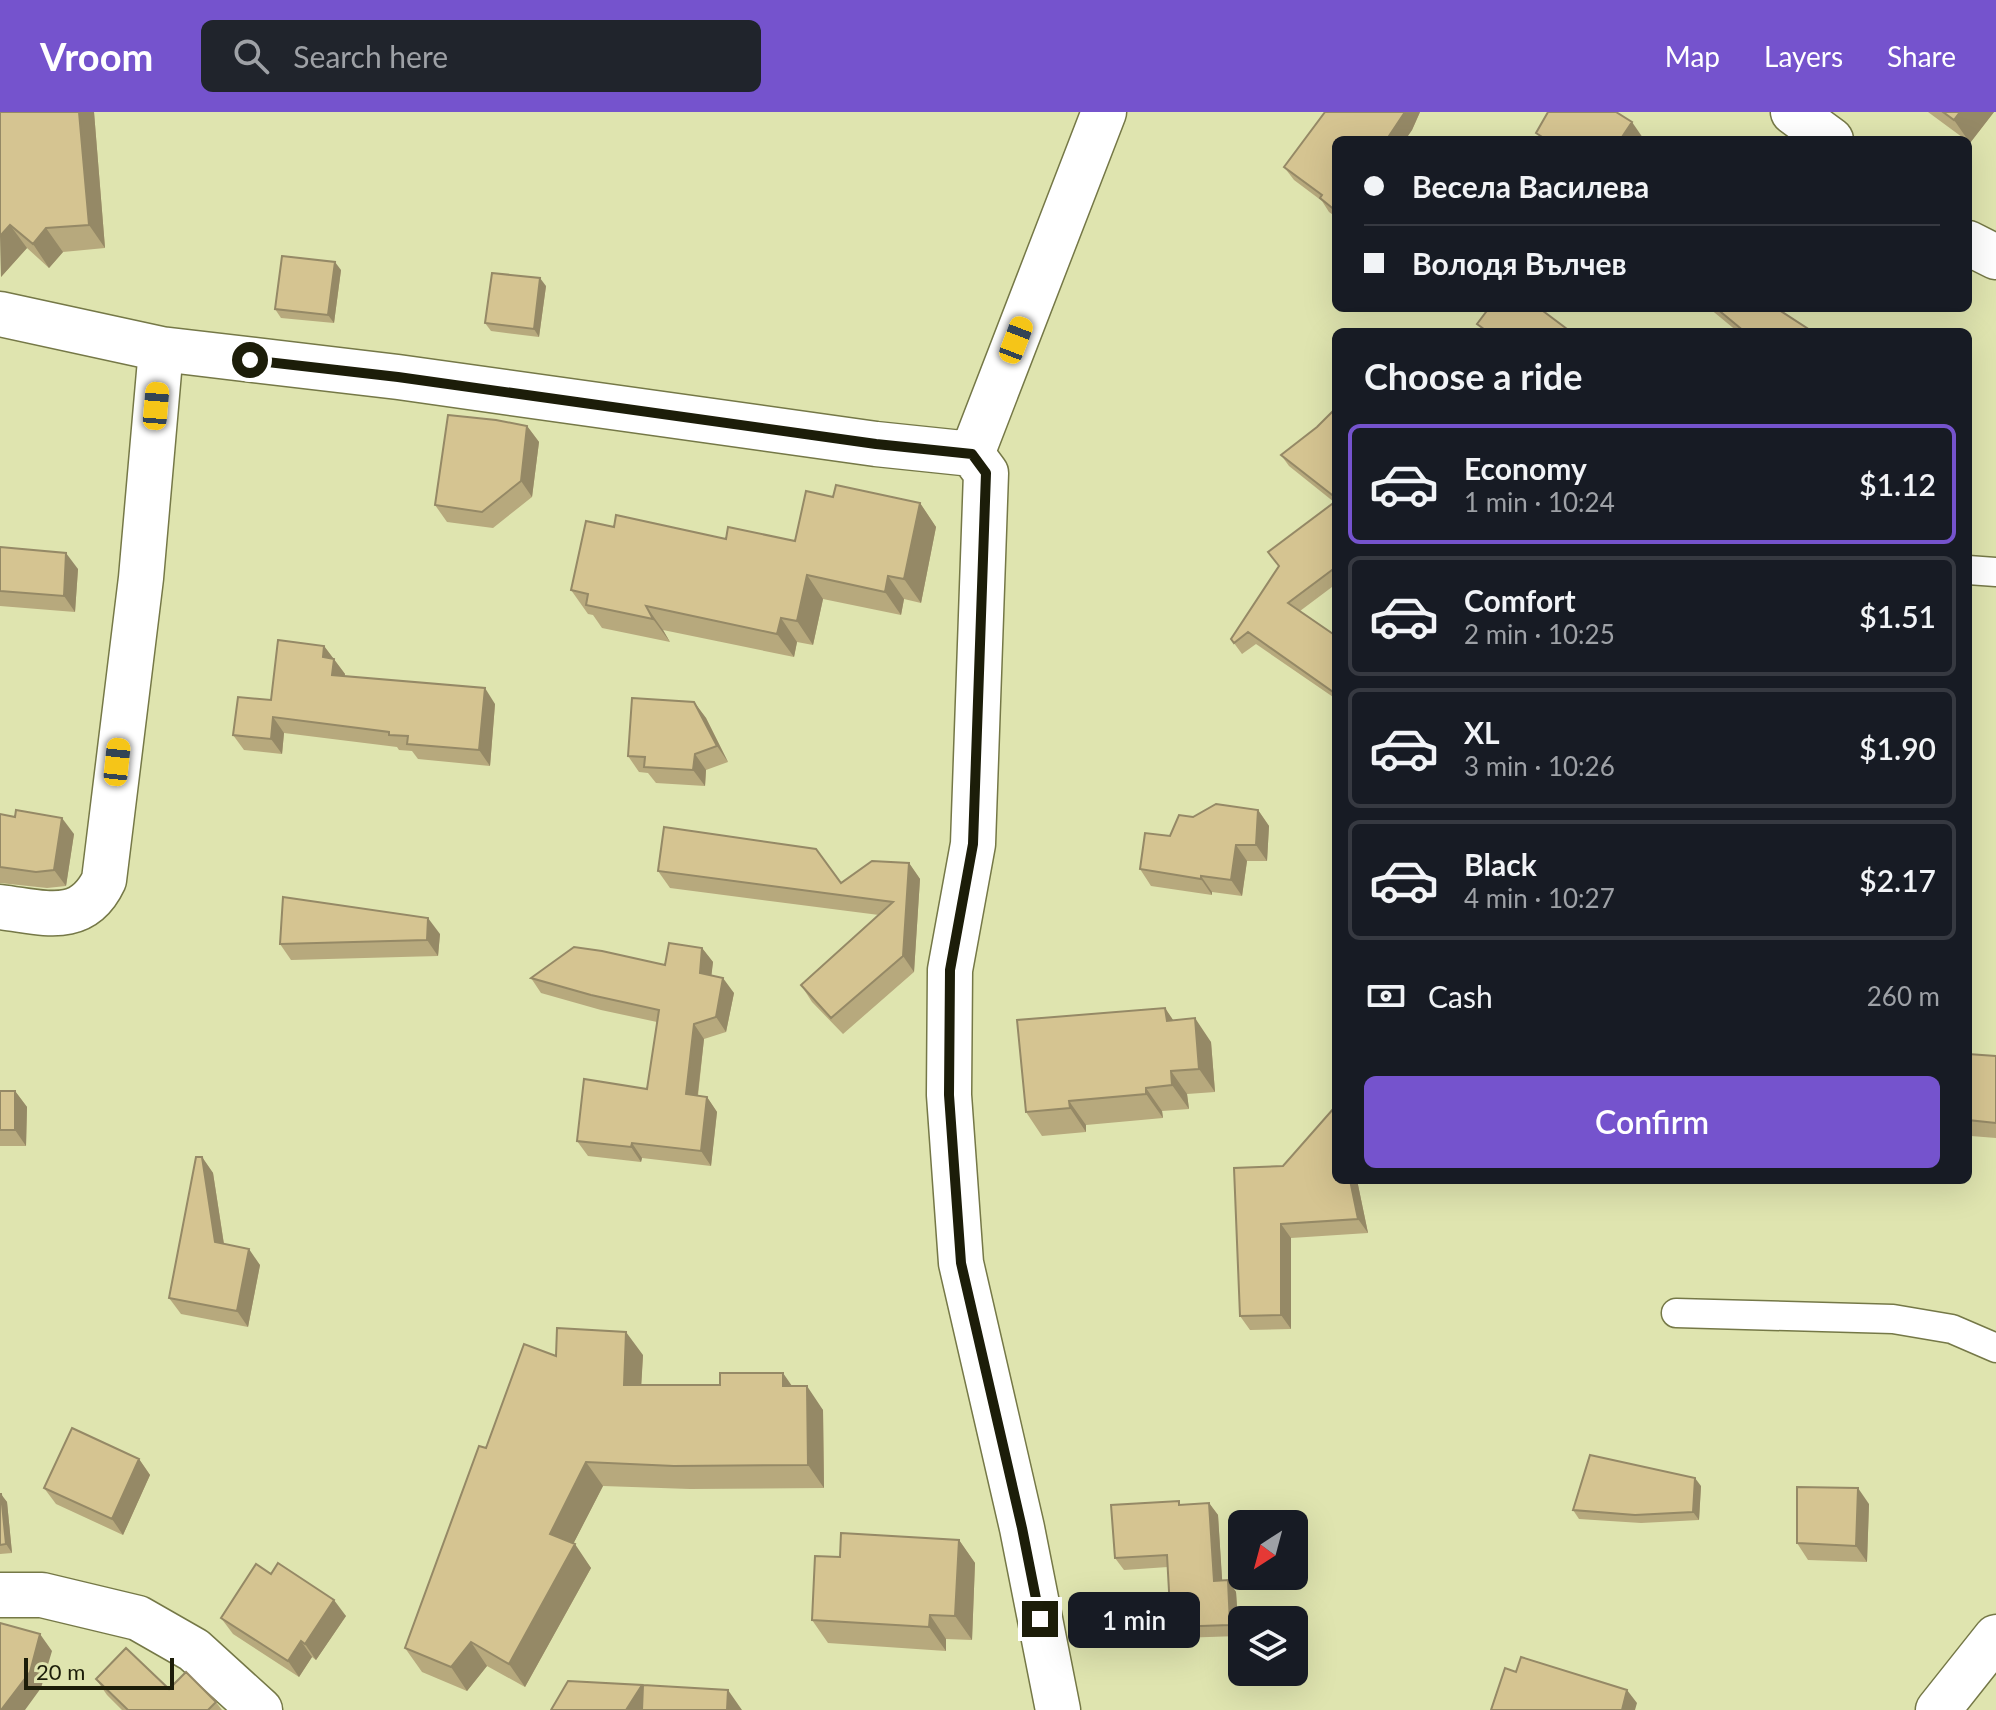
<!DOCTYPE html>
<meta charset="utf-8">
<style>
:root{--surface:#171b24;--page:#20242c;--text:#f1f3f6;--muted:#9ea1a6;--line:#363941;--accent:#7553cd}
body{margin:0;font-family:Lato,sans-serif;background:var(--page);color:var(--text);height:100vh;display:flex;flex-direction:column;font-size:30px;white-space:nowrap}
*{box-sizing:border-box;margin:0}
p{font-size:26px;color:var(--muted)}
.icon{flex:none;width:44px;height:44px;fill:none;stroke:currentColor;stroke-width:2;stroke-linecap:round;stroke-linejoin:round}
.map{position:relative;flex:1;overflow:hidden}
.sheet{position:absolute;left:1332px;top:216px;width:640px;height:856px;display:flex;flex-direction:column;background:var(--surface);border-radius:12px;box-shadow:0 8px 32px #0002}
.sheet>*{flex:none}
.banner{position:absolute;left:1332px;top:24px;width:640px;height:176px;border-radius:12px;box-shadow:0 8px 32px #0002;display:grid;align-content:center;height:176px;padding:0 32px;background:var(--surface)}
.needle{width:52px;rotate:216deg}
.fabs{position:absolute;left:1228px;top:1398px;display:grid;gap:16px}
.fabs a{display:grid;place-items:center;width:80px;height:80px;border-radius:12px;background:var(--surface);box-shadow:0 8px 32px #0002;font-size:40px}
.scale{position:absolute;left:24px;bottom:20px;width:150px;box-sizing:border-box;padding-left:8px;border:4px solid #1c1d09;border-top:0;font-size:22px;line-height:28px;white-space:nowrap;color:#1c1d09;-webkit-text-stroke:6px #dfe4af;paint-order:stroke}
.end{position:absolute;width:36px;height:36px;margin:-18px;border:10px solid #1c1d09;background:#fff;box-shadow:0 0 0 4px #fff}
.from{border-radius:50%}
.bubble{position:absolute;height:56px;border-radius:12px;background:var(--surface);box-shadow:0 8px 32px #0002;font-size:26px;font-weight:600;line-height:56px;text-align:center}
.car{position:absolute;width:24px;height:48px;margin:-24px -12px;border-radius:10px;box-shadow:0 0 6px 2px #0007;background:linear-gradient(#f5c518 24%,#345 0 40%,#f5c518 0 76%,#345 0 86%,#f5c518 0)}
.banner b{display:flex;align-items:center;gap:28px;height:76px;font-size:30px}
.banner b+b{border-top:2px solid var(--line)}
.banner i{width:20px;height:20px;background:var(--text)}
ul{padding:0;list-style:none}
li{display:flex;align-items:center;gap:24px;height:120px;margin:0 16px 12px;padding:0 16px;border:4px solid var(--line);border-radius:12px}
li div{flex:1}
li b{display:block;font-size:30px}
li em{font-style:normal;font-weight:600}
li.on{border-color:var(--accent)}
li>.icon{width:72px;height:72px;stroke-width:1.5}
h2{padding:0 32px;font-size:36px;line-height:96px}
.pay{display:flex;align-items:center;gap:20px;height:88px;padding:0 32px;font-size:30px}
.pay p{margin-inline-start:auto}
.cta{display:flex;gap:16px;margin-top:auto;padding:16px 32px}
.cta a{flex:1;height:92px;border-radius:12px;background:var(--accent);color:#fff;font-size:32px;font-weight:600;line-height:92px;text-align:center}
header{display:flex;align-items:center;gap:48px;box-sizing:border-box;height:112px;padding:0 40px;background:var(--accent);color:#fff}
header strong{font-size:38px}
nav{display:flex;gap:44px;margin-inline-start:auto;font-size:28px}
.search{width:560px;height:72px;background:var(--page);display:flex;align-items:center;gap:20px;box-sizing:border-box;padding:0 28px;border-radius:12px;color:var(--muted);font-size:30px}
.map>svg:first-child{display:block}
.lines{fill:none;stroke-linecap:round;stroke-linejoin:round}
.service-casing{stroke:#757847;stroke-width:31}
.minor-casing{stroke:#757847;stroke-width:47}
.service{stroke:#fff;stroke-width:28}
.minor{stroke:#fff;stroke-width:44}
.wall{fill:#b7a97d}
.shaded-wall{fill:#958966}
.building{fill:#d5c491;stroke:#958966;stroke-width:2}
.route{stroke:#1c1d09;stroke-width:10}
</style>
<header>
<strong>Vroom</strong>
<div class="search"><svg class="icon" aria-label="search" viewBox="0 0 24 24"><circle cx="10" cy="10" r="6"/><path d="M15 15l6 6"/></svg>Search here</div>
<nav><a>Map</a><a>Layers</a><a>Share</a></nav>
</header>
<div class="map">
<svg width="1996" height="1598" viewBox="0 0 1996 1598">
<rect width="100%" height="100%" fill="#dfe4af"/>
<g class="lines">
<g class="service-casing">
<path id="service" d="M1968,458L1996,460
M1676,1201L1893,1207L1952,1217L1996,1236"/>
</g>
<g class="minor-casing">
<path id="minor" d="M1793,0L1831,28
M1968,131L1996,145
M0,202L161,237L398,265L876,332L972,342
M0,795C43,800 82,815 104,768L141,466L161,237
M0,1483H42L138,1506L194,1538L260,1598
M1058,1598L1022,1416L961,1151L949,983L950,858L973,732L986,361L972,342L1104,0
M1938,1598L1996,1525"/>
</g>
<use href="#service" class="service"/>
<use href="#minor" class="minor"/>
</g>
<path class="wall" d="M0,0H94L105,136L63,140L49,156L27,136L1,165Z
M1325,0H1420L1412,18L1405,28H1336V105L1329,100L1322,89L1294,68L1284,55Z
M1928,0H1994L1970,31L1968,28H1966Z
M341,158L334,211L281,206L275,197Z
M546,174L539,225L491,219L485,211Z
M1709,196H1776L1813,220H1738Z
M1336,296V472L1300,499L1336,524V587L1256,532L1242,542L1231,527L1334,390L1289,354L1281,343L1317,315Z
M527,314L539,330L532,385L493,416L447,410L435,393Z
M833,385L920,391L936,415L921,491L904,487L901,503L823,487L813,533L797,530L794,545L663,518L670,530L602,516L593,503L588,502L571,478L614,415L726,427L795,429Z
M0,435L78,457L75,500L0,494Z
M324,534L345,562L344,564L495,592L490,654L418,647L412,639L399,638L397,635L284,621L282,642L244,638L233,623L271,588Z
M694,590L706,606L728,650L706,658L705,674L656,671L648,661L639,660L628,644Z
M1258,698L1269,714L1267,749H1247L1242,784L1212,780V783L1151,774L1140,757L1170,724L1193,705Z
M0,702L74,722L66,774L47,776L0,771Z
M909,751L920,767L914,860L843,922L812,890L801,873L879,803L670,776L658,759L841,771Z
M440,822L438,844L291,848L280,832Z
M702,836L713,850L711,864L734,881L726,920L704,927L698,984L707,985L717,1000L711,1054L642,1046L641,1050L588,1044L577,1029L647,977L657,910L601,898L541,881L531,866L665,853Z
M1165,896L1173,908L1211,930L1215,980L1187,982L1189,997L1162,999L1163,1006L1086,1013V1020L1042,1024L1026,1000Z
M1968,942L1996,944V1026L1971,1024L1968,1019Z
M0,979H15L27,995L26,1034H0Z
M1334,996L1336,999V1068H1357L1368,1121L1291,1126V1217L1250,1218L1240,1204L1283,1054Z
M202,1045L213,1061L224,1132L260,1153L248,1215L181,1202L169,1186Z
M643,1243L641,1273L792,1274L823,1298L824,1376L690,1377L603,1374L573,1432L591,1456L525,1575L487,1554L467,1579L422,1560L405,1536L486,1336L556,1244Z
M139,1347L150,1363L123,1423L56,1392L44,1376Z
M1701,1374L1699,1408L1641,1411L1579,1407L1573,1398Z
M0,1382L7,1390L12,1441L0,1442Z
M1209,1391L1218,1403L1222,1469L1228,1468L1236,1480L1239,1524L1179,1526L1171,1515L1168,1455L1124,1458L1115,1446L1182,1393Z
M1869,1392L1867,1450L1808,1448L1797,1431Z
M959,1428L975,1451L972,1528L946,1527V1539L828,1531L812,1508L840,1445Z
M271,1462L346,1504L316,1548L312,1545L299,1565L233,1522L221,1506Z
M96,1567L169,1577L216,1590L222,1598H122L107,1583Z"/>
<path class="shaded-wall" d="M79,0H94L105,136L89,113Z
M1405,0H1420L1412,18L1405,28H1392L1389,24Z
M1960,0H1994L1970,31L1954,8Z
M1632,10L1643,26L1642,28H1620Z
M10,113L27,136L1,165L0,124Z
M46,116L63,140L49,156L33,132Z
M335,150L341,158L334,211L328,203Z
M540,166L546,174L539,225L534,217Z
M527,314L539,330L532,385L521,369Z
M920,391L936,415L921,491L904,467Z
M66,441L78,457L75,500L64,484Z
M807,463L823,487L813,533L797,509Z
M888,464L904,487L901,503L885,480Z
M646,494L663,518L670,530L653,507Z
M781,506L797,530L794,545L777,522Z
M324,534L345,562L343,579L332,563L323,545Z
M485,576L495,592L490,654L479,638Z
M694,590L706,606L728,650L717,634Z
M273,605L284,621L282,642L271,627Z
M695,642L706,658L705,674L693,658Z
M1258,698L1269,714L1267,749L1256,733Z
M62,706L74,722L66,774L54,758Z
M1236,733L1247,749L1242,784L1231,768Z
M909,751L920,767L914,860L903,844Z
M1201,764L1212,780V783L1201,767Z
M428,806L440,822L438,844L427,828Z
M702,836L713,850L710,876L700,861Z
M723,866L734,881L726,920L716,905Z
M1165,896L1181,920L1167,909Z
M1195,906L1211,930L1215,980L1199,957Z
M694,912L704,927L696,997L686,982Z
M1171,959L1187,982L1189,997L1172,973Z
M1146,976L1162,999L1163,1006L1146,982Z
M15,979L27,995L26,1034L15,1018Z
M707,985L717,1000L711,1054L701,1039Z
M1069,989L1086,1013V1020L1070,996Z
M632,1031L642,1046L641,1050L631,1035Z
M202,1045L213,1061L226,1146L215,1130Z
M1350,1068H1357L1368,1121L1358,1107Z
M1281,1112L1291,1126V1217L1281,1203Z
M249,1137L260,1153L248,1215L237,1199Z
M626,1220L643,1243L640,1296L624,1273Z
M783,1261L799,1284L783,1274Z
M807,1274L823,1298L824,1376L808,1353Z
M139,1347L150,1363L123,1423L112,1407Z
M586,1350L603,1374L566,1446L550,1422Z
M1695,1366L1701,1374L1699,1408L1693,1400Z
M1858,1376L1869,1392L1867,1450L1856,1434Z
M1,1382L7,1390L12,1441L6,1432Z
M1209,1391L1218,1403L1223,1481L1214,1469Z
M959,1428L975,1451L972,1528L955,1504Z
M575,1432L591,1456L525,1575L509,1552Z
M1228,1468L1236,1480L1239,1524L1230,1513Z
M334,1488L346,1504L316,1548L305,1532Z
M930,1503L946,1527V1539L929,1515Z
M40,1522L52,1539L41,1576L25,1598H1Z
M301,1529L312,1545L299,1565L288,1549Z
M471,1530L487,1554L467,1579L451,1555Z
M642,1573L658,1596L657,1598H626Z
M728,1578L742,1598H727Z
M1627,1578L1637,1591L1635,1598H1622Z"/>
<path class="building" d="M0,0H79L89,113L46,116L33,132L10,113L0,124Z
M1325,0H1405L1389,24L1393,27L1392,28H1336V99L1320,86L1322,83L1284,55Z
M1548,0H1616L1632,10L1620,28H1547L1536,21Z
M1943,0H1960L1954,8Z
M282,144L335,150L328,203L275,197Z
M492,161L540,166L534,217L485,211Z
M1489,196H1539L1571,220H1488L1477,212Z
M1716,196H1776L1813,220H1745Z
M1336,296V386L1281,343L1317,315Z
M448,303L496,308L527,314L521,369L482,400L435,393Z
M836,373L920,391L904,467L888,464L885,480L807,463L797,509L781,506L777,522L646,494L653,507L586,493L588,482L571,478L586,409L614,415L616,403L726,427L728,415L795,429L806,379L833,385Z
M1336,389V455L1288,491L1336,524V582L1248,520L1234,531L1231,527L1279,454L1268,440Z
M0,435L66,441L64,484L0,479Z
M278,528L324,534L323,545L334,547L332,563L485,576L479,638L407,632L408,624L389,623V620L273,605L271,627L233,623L238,585L271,588Z
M632,586L694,590L717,634L695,642L693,658L644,655L645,645L628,644Z
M1216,692L1258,698L1256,733H1236L1231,768L1201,764V767L1140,757L1145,721L1170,724L1179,703L1193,705Z
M16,698L62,706L54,758L36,760L0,755V702L15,705Z
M664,715L816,737L841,771L872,749L909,751L903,844L831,906L801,873L893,790L658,759Z
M283,785L428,806L427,828L280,832Z
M669,831L702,836L700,861L723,866L716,905L694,912L686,982L707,985L701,1039L632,1031L631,1035L577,1029L584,967L647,977L659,898L591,883L531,866L574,835L602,839L665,853Z
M1165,896L1167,909L1195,906L1199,957L1171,959L1172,973L1146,976V982L1069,989L1070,996L1026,1000L1017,908Z
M1968,942L1996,944V1011L1968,1008Z
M0,979H15V1018H0Z
M1334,996L1336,1007V1068H1350L1358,1107L1281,1112V1203L1240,1204L1234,1056L1283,1054Z
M196,1045H202L215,1130L249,1137L237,1199L169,1186Z
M557,1216L626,1220L624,1273H720V1261H783V1274H807L808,1353L674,1354L586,1350L550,1422L575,1432L509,1552L471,1530L451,1555L405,1536L479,1334L486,1336L524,1232L556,1244Z
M72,1316L139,1347L112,1407L44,1376Z
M1590,1343L1695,1366L1693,1400L1635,1403L1573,1398Z
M1797,1375L1858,1376L1856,1434L1797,1431Z
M0,1382H1L6,1432L0,1433Z
M1179,1389V1393L1209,1391L1214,1469L1228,1468L1230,1513L1171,1515L1167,1443L1115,1446L1111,1393Z
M841,1421L959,1428L955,1504L930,1503L929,1515L812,1508L815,1444L840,1445Z
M278,1451L334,1488L305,1532L301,1529L288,1549L221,1506L256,1452L271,1462Z
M0,1511L40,1522L30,1560L1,1598H0Z
M126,1536L169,1577L186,1560L216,1590L208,1598H128L96,1567Z
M1521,1545L1627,1578L1622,1598H1491L1505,1556L1516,1560Z
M568,1569L642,1573L626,1598H551Z
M643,1573L728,1578L727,1598H642Z"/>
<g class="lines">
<path class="route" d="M250,248L398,265L876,332L972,342L986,361L973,732L950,858L949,983L961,1151L1022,1416L1040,1507"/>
</g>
</svg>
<div class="fabs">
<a><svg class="needle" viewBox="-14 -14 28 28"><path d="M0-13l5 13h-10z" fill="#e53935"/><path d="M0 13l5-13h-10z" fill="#9ea1a6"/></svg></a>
<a><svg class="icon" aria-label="layers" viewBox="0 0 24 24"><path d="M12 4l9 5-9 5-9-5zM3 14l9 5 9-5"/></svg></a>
</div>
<div class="scale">20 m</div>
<i class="end from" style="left:250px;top:248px"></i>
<i class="end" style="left:1040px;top:1507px"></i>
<div class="bubble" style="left:1068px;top:1480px;width:132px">1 min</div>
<i class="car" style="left:1016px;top:228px;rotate:21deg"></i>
<i class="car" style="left:156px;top:294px;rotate:5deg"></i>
<i class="car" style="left:117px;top:650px;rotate:6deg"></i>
<div class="banner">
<b><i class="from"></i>Весела Василева</b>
<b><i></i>Володя Вълчев</b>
</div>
<section class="sheet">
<h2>Choose a ride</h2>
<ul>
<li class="on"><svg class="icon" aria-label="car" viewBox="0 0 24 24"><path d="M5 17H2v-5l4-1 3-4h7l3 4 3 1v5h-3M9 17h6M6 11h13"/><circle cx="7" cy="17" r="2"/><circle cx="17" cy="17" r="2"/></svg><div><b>Economy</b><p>1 min · 10:24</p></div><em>$1.12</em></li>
<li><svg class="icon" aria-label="car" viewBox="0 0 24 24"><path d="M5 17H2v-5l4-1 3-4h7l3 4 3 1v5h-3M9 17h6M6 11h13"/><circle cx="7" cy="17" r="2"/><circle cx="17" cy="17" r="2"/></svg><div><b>Comfort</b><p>2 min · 10:25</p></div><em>$1.51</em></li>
<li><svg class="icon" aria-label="car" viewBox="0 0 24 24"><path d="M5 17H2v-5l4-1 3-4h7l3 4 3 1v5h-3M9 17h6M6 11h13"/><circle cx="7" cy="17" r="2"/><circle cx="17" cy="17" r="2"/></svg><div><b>XL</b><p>3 min · 10:26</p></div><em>$1.90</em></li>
<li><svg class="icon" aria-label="car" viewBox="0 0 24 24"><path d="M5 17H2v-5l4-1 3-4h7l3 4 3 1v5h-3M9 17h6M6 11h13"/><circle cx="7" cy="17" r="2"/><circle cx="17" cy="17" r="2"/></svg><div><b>Black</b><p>4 min · 10:27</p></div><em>$2.17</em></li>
</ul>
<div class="pay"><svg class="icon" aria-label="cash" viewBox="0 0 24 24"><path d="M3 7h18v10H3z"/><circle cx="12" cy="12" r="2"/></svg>Cash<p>260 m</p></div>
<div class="cta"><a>Confirm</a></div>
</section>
</div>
